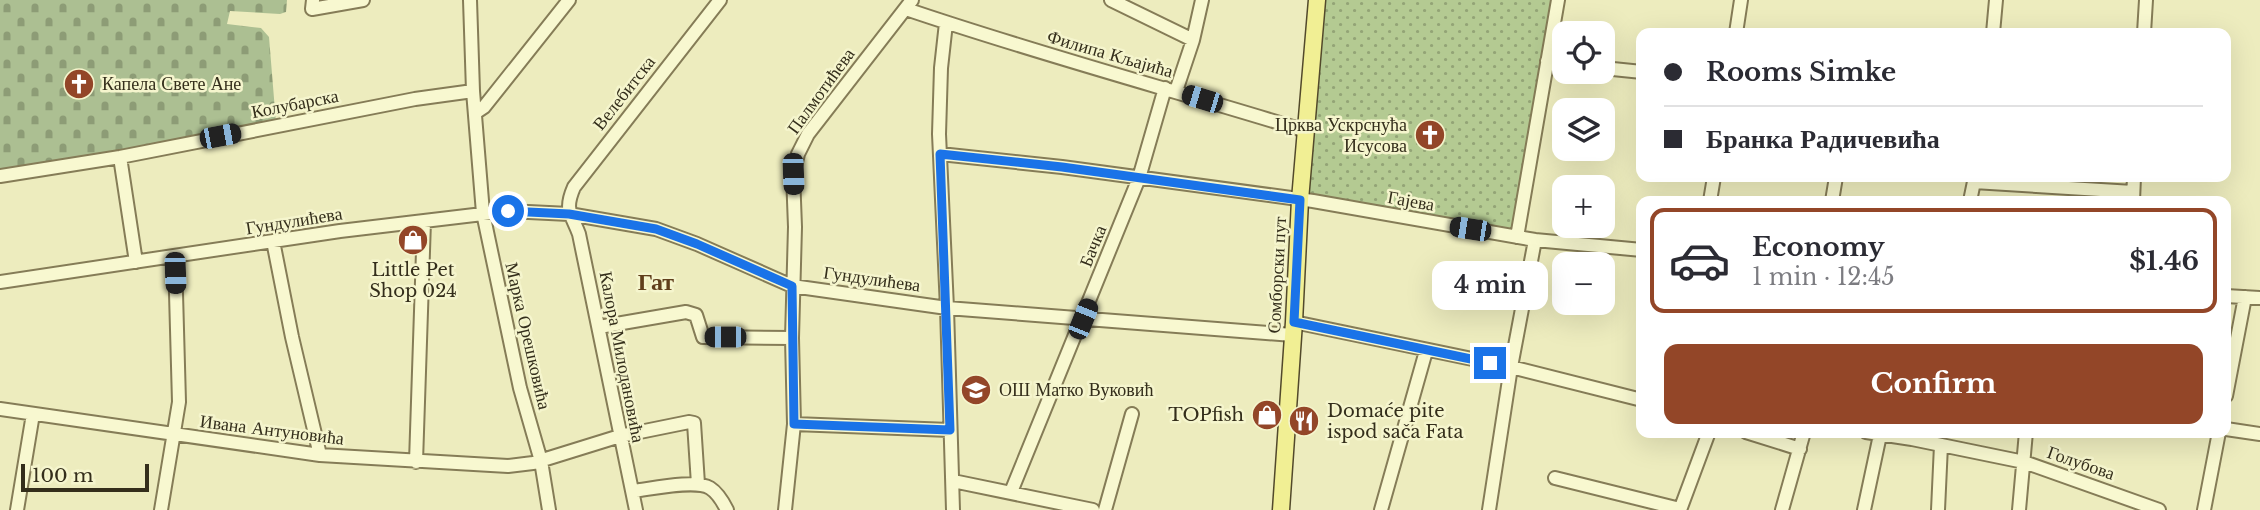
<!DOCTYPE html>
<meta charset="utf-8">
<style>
:root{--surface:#fff;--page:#f7f7f7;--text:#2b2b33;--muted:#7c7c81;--line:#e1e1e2;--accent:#934628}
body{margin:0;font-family:"Libre Baskerville",serif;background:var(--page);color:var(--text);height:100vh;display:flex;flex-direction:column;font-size:26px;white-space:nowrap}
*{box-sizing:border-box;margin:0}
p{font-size:23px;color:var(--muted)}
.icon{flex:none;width:38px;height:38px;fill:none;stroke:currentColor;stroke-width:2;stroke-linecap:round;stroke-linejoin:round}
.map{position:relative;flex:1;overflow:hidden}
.panel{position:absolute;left:1636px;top:196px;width:595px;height:242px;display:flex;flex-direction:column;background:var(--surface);border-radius:14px;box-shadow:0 7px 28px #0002}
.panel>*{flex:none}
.guide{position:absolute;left:1636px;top:28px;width:595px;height:154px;border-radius:14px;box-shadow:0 7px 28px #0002;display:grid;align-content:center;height:154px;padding:0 28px;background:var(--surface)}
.tools{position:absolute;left:1552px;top:21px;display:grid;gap:14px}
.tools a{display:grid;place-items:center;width:63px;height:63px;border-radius:14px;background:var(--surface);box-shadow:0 7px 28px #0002;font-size:35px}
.scale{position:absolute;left:21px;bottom:18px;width:128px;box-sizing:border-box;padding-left:7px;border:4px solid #342e1b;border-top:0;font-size:19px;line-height:24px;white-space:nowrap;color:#342e1b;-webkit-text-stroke:5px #f5f5cd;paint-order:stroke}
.end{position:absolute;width:32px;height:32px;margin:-16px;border:9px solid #1a73e8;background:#fff;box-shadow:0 0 0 4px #fff}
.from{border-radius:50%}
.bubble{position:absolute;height:49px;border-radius:14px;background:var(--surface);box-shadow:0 7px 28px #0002;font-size:23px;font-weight:700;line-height:49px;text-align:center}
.car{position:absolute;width:21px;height:42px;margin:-21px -10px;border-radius:9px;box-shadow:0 0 5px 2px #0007;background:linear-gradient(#222 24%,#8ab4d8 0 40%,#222 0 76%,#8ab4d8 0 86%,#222 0)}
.guide b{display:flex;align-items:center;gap:24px;height:66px;font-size:26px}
.guide b+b{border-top:2px solid var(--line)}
.guide i{width:18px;height:18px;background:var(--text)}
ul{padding:12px 0 0;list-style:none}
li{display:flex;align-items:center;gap:21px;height:105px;margin:0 14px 10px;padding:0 14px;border:4px solid transparent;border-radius:14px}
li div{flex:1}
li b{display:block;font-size:26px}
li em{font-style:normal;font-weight:700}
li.on{border-color:var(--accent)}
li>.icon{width:63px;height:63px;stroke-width:1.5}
.cta{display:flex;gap:14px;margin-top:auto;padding:14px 28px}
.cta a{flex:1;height:80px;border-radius:14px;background:var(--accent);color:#fff;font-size:28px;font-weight:700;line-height:80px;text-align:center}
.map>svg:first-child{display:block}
.grass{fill:url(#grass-dots)}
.cemetery{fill:url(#cemetery-stones)}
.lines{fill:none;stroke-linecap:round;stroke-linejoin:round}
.minor-casing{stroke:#857c57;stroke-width:16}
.major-casing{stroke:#52492b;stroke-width:19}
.minor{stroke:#f8f8d0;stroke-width:12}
.major{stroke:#f1ef94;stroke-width:16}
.route{stroke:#1a73e8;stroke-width:9}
.labels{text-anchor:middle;stroke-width:5;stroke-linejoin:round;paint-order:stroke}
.street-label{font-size:18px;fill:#342e1b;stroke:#f5f5cd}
.poi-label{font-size:18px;fill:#342e1b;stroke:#f5f5cd;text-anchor:start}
.district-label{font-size:24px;font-weight:bold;fill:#603e1b;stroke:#f5f5cd}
</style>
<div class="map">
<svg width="2260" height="510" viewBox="0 0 2260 510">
<defs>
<pattern id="grass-dots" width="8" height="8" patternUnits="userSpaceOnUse" patternTransform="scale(1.75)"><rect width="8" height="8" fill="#b4ca92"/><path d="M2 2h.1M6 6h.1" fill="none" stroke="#93a476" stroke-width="1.8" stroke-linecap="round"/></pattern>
<pattern id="cemetery-stones" width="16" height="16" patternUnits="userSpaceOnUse" patternTransform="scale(1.75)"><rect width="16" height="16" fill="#acbf92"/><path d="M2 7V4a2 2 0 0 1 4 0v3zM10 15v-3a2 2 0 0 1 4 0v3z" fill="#8d9c76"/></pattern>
</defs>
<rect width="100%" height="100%" fill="#edecbe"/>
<path class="grass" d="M1321,0H1551L1514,234L1306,198Z"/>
<path class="cemetery" d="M0,0H287L286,12L280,14L230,11L227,24L261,28L269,37L276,123L0,176Z"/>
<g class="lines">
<g class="minor-casing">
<path id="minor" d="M313,0L312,9L363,0
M470,0L473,91L483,213L520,388L541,461L549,510
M1111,0L1193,40
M906,9C1038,54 1173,90 1306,131
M946,23L941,68L939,134L947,308L953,510
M1736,33L1741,0
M1993,33L1996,0
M2144,33L2146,0
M1547,61L1564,63
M1603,68L1642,72
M1176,91L1193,40L1202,0
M475,113L484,107L569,0
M940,154L1062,167L1313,201L1535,240L1642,250
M120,157L136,262
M0,176L120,157L415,99L473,91
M1974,182L2133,192
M1710,201L1714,177
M1832,201L1836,177
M1970,201L1975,177
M2133,201L2134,177
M1517,237L1558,0
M273,241L292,337L320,455
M0,282L340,231L508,211L569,214L656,229L697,244L792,286L947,308L1293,335
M2226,296L2260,298
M1294,322L1511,367L1642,400
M599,327L686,312L696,315L703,337L792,338
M2226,396L2245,297
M0,409L320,455L508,466L533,463L620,436L689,422L694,423L698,484
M794,424L950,430
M2226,429L2260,434
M1746,432L1800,449
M1866,432L1912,439L2024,462L2159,510
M416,462L424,221
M1555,478L1680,509
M953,481L1093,510
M633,491C651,489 695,479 710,488C718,493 723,502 727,510
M1011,492L1139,178L1165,88
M17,510L33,414
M161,510L179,402L175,257
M636,510L579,234C571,213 564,210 574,187L720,0
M785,510L794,424L792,338L795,227L793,174L798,154L808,134L912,0
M1105,510L1132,414
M1381,510L1426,351
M1489,510L1511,367L1535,240
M1680,510L1709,432
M1782,510L1804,432
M1864,510L1880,435
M1938,510L1941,445
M2019,510L2026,432
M2204,510L2219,432"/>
</g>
<g class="major-casing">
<path id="major" d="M1281,510L1294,322L1300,200L1317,0"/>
</g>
<use href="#minor" class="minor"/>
<use href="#major" class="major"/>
</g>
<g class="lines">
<path class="route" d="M508,211L569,214L656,229L697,244L792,286L794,424L950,430L940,154L1062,167L1300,200L1294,322L1490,363"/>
</g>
<defs>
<g id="church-disc" transform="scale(1.575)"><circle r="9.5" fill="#934628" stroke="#f5f5cd"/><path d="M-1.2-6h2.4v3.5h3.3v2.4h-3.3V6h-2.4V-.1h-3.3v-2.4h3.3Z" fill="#fff"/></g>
<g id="shop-disc" transform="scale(1.575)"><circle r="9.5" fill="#934628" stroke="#f5f5cd"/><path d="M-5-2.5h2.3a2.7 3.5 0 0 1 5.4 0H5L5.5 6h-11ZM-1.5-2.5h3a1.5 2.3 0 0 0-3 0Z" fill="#fff"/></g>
<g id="school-disc" transform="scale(1.575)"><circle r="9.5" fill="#934628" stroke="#f5f5cd"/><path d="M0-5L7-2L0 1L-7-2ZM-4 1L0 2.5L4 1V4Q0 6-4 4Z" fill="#fff"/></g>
<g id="restaurant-disc" transform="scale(1.575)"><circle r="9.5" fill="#934628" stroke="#f5f5cd"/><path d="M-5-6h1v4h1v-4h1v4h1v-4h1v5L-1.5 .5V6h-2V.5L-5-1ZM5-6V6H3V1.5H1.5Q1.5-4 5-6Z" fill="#fff"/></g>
</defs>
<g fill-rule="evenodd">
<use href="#church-disc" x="79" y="84"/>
<use href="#church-disc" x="1430" y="135"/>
<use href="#shop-disc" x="413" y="240"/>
<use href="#school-disc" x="976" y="390"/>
<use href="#shop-disc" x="1267" y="415"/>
<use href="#restaurant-disc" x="1304" y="421"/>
</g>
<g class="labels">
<g class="street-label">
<text transform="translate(1110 54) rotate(16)" y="6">Филипа Кљајића</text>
<text transform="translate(821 91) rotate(-54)" y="6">Палмотићева</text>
<text transform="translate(624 93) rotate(-52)" y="6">Велебитска</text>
<text transform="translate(295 104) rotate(-11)" y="6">Колубарска</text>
<text transform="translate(1411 201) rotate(10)" y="6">Гајева</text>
<text transform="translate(294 221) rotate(-9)" y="6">Гундулићева</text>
<text transform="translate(1093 246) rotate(-68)" y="6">Бачка</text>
<text transform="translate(1277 275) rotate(-87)" y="6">Сомборски пут</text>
<text transform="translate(872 279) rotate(8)" y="6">Гундулићева</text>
<text transform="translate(528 336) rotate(77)" y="6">Марка Орешковића</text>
<text transform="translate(622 357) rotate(79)" y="6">Калора Милодановића</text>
<text transform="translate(272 430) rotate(7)" y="6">Ивана Антуновића</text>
<text transform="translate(2081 463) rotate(19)" y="6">Голубова</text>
</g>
<g class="poi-label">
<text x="102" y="90">Капела Свете Ане</text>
<text x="1407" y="131" text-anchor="end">Црква Ускрснућа<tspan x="1407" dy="21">Исусова</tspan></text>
<text x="413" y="276" text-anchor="middle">Little Pet<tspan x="413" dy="21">Shop 024</tspan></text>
<text x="999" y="396">ОШ Матко Вуковић</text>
<text x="1327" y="417">Domaće pite<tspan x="1327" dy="21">ispod sača Fata</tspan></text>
<text x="1244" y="421" text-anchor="end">TOPfish</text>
</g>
<g class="district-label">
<text x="656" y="290">Гат</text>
</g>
</g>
</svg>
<div class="tools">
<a><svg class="icon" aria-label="locate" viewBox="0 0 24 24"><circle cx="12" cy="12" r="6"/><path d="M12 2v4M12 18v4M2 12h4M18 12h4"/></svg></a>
<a><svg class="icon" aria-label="layers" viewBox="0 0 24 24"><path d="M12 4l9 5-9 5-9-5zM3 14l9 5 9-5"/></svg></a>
<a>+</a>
<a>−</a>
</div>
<div class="scale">100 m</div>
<i class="end from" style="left:508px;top:211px"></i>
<i class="end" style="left:1490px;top:363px"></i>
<div class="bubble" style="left:1432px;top:261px;width:116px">4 min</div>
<i class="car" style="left:1202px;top:99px;rotate:287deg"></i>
<i class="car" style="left:220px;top:136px;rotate:79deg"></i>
<i class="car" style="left:793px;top:174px;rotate:178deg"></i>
<i class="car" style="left:1470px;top:229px;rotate:279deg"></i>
<i class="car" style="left:175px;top:273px;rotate:178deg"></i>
<i class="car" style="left:1083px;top:319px;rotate:22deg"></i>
<i class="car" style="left:725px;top:337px;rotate:270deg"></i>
<div class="guide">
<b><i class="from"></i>Rooms Simke</b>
<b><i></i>Бранка Радичевића</b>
</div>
<section class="panel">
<ul>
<li class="on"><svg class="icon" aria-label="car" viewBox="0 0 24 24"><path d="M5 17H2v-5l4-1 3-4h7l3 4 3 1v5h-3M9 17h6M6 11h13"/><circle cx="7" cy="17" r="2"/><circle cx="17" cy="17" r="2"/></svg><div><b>Economy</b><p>1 min · 12:45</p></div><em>$1.46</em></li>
</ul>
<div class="cta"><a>Confirm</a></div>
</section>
</div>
